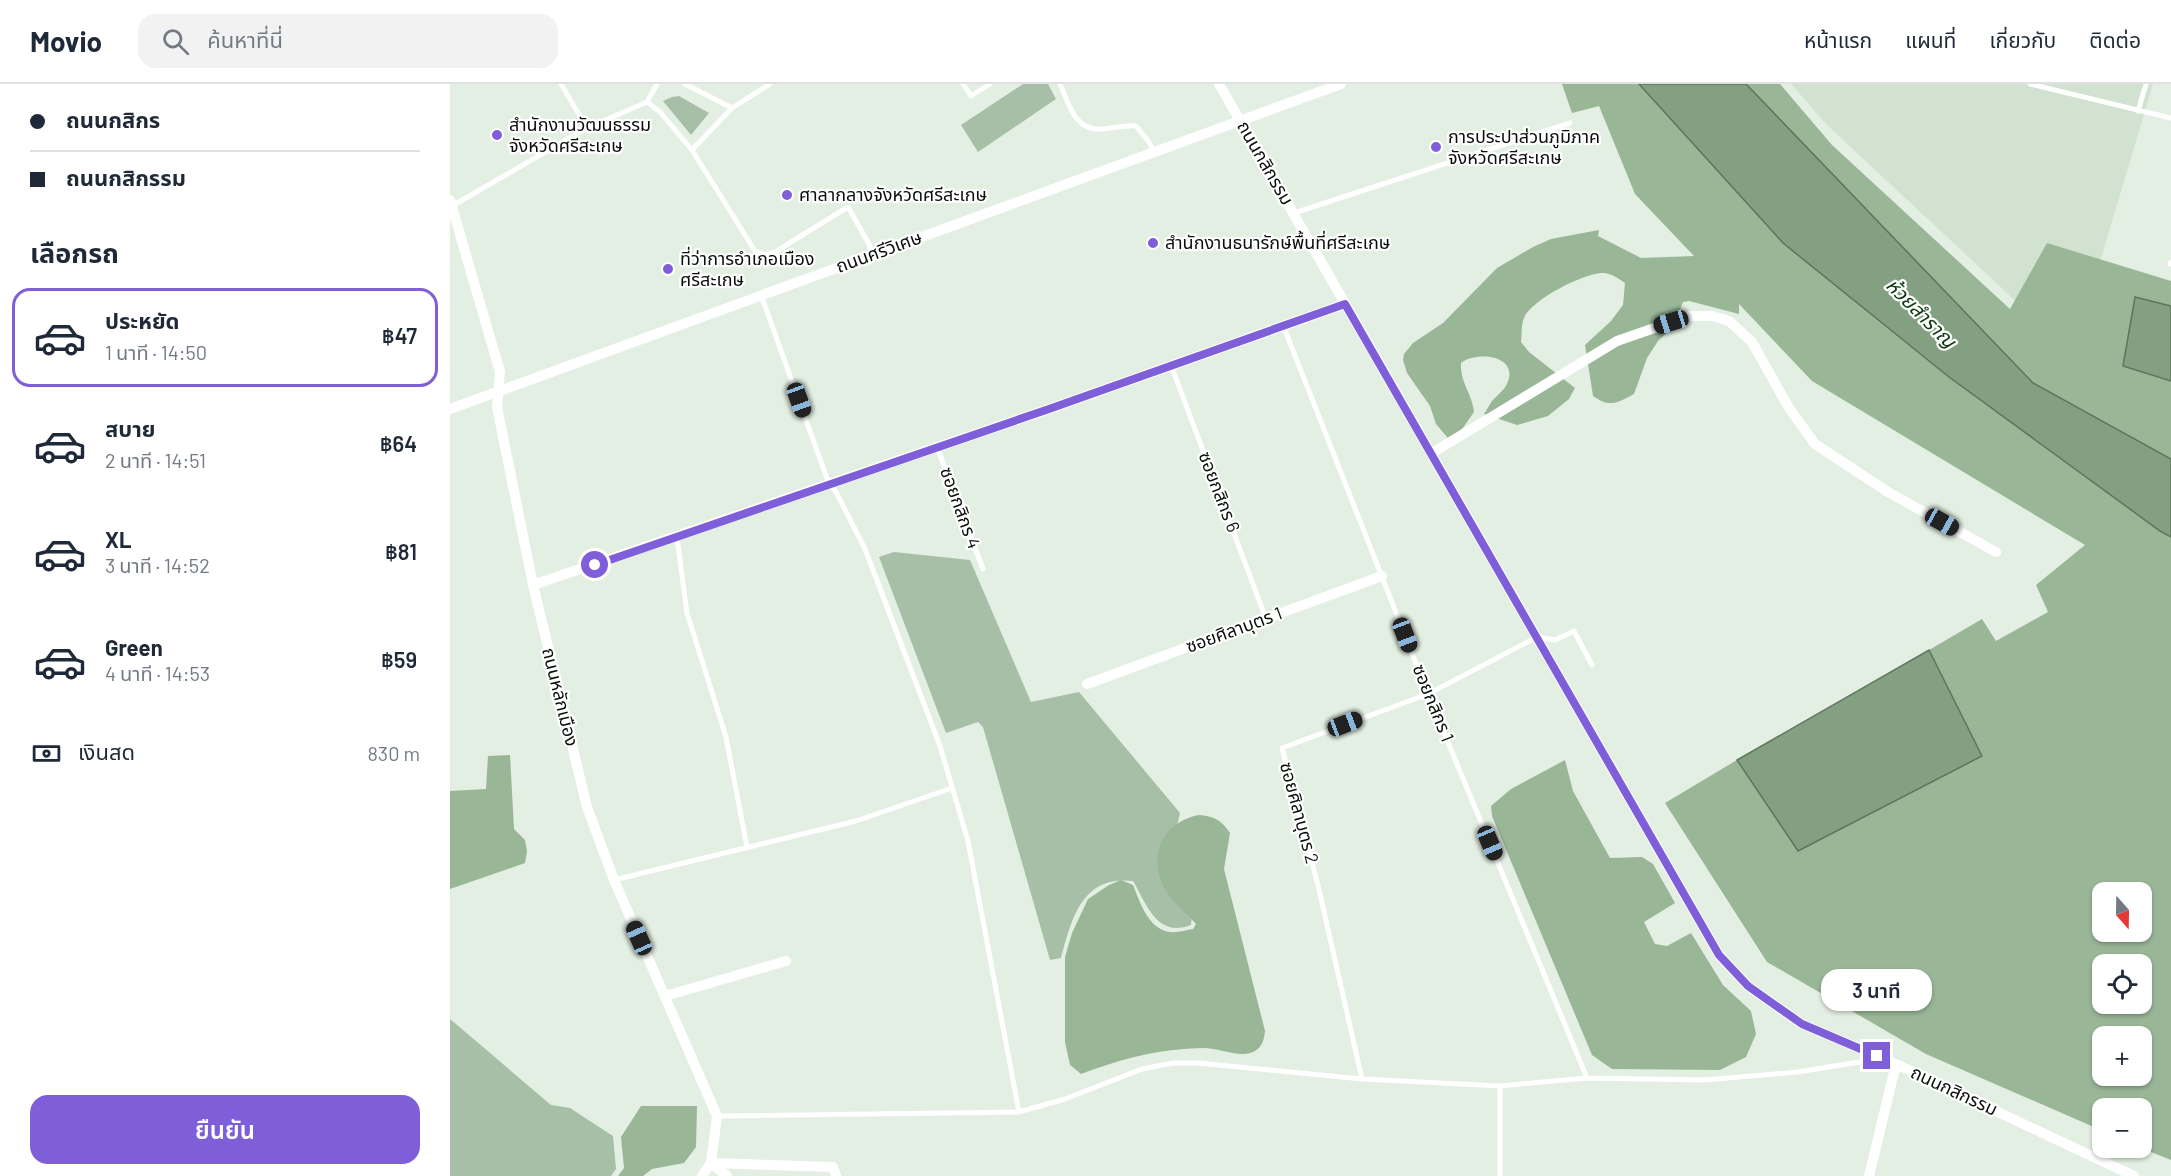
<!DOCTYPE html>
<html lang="th">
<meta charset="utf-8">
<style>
:root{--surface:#fff;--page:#f2f2f3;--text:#1f2937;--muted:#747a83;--line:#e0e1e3;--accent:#7f5ed9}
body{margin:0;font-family:Barlow,"Noto Sans Thai",sans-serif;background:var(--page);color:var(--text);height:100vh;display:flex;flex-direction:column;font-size:22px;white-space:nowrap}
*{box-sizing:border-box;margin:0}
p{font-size:20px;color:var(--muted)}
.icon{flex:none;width:33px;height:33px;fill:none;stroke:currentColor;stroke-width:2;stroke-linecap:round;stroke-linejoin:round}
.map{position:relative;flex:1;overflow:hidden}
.side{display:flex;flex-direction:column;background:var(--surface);width:450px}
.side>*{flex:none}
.banner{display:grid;align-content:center;height:132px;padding:0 30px;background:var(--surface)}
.needle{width:39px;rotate:160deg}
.tools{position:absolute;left:1642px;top:798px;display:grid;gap:12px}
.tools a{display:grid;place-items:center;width:60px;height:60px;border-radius:12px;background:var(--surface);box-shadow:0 2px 4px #0004;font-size:30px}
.end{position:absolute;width:27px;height:27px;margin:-14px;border:8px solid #7f5ed9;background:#fff;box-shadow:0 0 0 3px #fff}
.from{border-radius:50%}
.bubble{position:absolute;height:42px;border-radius:18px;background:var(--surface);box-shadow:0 2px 4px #0004;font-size:20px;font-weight:600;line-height:42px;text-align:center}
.car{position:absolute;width:18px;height:36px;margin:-18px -9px;border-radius:8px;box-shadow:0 0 4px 2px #0007;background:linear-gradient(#222 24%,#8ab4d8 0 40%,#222 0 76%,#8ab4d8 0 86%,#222 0)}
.banner b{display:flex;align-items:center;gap:21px;height:57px;font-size:22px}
.banner b+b{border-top:2px solid var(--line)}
.banner i{width:15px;height:15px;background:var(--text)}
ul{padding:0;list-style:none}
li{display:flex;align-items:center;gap:18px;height:99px;margin:0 12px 9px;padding:0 18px;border:3px solid transparent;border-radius:18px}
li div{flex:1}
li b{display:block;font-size:22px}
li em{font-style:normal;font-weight:600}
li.on{border-color:var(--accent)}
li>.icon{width:54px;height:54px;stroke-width:1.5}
h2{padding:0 30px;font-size:27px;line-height:72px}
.pay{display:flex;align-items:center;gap:15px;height:66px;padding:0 30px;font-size:22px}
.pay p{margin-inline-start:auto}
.cta{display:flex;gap:12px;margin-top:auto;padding:12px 30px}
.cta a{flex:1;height:69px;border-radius:18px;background:var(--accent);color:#fff;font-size:24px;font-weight:600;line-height:69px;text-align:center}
header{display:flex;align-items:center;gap:36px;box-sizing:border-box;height:84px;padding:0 30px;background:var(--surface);border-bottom:2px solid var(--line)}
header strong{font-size:28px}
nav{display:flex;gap:33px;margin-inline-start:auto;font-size:21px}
.search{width:420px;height:54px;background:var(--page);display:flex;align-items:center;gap:15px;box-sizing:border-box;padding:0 21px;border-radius:18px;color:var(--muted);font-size:22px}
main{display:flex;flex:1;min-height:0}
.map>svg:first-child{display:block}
.built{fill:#d1e2d0}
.green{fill:#a7bfa6}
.forest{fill:#99b697;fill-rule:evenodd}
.water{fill:#83a082;stroke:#5f745e;stroke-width:1.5}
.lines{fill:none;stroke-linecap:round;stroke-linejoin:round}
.lane{stroke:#fff;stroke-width:5}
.street{stroke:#fff;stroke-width:10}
.route{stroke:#7f5ed9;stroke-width:8}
.poi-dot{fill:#7f5ed9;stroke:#fff;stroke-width:2}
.labels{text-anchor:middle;stroke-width:4.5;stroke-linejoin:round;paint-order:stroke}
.poi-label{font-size:18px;fill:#0a0e0a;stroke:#fff;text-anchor:start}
.street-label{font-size:18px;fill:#0a0e0a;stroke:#fff}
.water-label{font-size:20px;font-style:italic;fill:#0e3b11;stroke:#fff}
</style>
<header>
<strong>Movio</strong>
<div class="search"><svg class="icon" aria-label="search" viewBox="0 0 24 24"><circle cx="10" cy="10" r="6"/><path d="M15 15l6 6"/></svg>ค้นหาที่นี่</div>
<nav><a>หน้าแรก</a><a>แผนที่</a><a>เกี่ยวกับ</a><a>ติดต่อ</a></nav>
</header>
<main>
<section class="side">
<div class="banner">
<b><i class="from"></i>ถนนกสิกร</b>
<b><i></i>ถนนกสิกรรม</b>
</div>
<h2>เลือกรถ</h2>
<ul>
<li class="on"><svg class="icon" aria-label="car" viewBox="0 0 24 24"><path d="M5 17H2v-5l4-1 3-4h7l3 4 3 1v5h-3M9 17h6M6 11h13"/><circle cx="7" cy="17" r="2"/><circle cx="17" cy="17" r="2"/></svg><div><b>ประหยัด</b><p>1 นาที · 14:50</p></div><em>฿47</em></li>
<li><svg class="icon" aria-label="car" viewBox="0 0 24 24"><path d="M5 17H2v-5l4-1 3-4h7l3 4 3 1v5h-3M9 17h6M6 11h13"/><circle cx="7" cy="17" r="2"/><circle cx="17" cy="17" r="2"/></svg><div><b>สบาย</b><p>2 นาที · 14:51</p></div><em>฿64</em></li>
<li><svg class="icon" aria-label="car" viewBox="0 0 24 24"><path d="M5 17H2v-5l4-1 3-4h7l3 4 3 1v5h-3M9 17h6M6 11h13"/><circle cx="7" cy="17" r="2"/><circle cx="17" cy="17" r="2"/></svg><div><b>XL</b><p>3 นาที · 14:52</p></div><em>฿81</em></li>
<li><svg class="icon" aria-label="car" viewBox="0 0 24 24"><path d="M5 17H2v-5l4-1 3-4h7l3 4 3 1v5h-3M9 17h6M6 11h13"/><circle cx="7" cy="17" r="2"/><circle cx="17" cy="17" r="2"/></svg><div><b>Green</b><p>4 นาที · 14:53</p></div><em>฿59</em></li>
</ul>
<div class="pay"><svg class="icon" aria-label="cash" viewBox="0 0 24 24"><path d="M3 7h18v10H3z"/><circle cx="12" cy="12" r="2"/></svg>เงินสด<p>830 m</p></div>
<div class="cta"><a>ยืนยัน</a></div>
</section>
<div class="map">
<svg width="1721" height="1092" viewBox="0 0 1721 1092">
<rect width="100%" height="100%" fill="#e3efe2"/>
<path class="built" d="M1341,0H1703L1632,238L1570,221L1377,41Z"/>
<path class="green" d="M573,0H598L606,15L528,68L511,41Z
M229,12L259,29L241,51L213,17L222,13Z
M444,468L520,476L581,618L629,608L730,729L717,786L742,830L741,841C707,854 697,821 683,797C632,791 622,834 611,874L600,876L533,643L528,638L496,649L429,473Z
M0,935L101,1021L120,1024L163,1052L166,1085L161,1092H0Z"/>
<path class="forest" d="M1112,0H1189L1333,159L1499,293L1710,447L1721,453V1076L1691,1064L1692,1024H1653V1047L1476,970L1317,878L1215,719L1287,676L1348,767L1532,671L1479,566L1532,535L1546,557L1598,528L1586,501L1635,461L1362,297L1289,220V230L1239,217L1233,218L1223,243L1208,257L1197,274L1184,310C1167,319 1160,324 1143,312L1135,261L1161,237L1173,221L1175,199C1168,194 1162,190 1154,189C1135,188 1081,216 1074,234C1071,241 1072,251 1071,258L1079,268L1125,304L1119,315L1098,332L1067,341L1034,330C1037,326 1039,321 1042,317C1049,309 1056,306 1059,294C1064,270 1024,268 1011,279C1010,299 1022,309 1024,328L1010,348L998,354L986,340L980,322L957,289L953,276L954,270L963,259L993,239L1047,184L1083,163L1101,155L1149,146L1148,152L1191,174L1244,172L1185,110L1149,22L1122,29ZM1653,808H1692V848H1653ZM1653,880H1692V920H1653ZM1653,952H1692V992H1653Z
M1296,0H1330L1382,61L1560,225L1597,159L1721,197V222L1685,213L1673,282L1721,297V375L1583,299Z
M60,671L64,745L75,756L77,767L75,779L0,805V707L36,705L38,672Z
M1115,676L1123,707L1160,774L1192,773L1203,780L1225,819L1194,838L1205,860L1217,862L1241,849L1273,901L1301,927L1306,950L1296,973L1270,986L1162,985L1142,971L1042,732L1041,722L1061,705Z
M749,731C764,732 771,736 780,749L774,785L815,947C814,955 813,962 805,967C792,975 769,964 754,964C707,965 675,974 631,990L620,981L615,958V873L622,849L638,815L659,801L671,796L683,801C690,818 698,845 720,848C727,849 736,846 743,845L746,840C736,828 722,819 715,805C697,772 712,738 749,731Z
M191,1022H247L246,1063L234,1079L202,1085L193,1092H168L174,1084L171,1053Z"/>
<path class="water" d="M1189,0H1296L1583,299L1721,375V453L1710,447L1499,293L1333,159Z
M1685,213L1721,222V297L1673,282Z
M1479,566L1532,672L1348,767L1287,676Z"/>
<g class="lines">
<path class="lane" d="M111,0L137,44
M235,0L282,24
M513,0L521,12L540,0
M610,0C619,20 625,48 652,45C664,44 674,41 686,42L699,58L704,68
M1580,0L1721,34
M197,18L210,28L242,66L305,167L315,171L325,168L398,123L419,160L422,171
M1688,27L1696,0
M242,66L282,24L320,0
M2,122L137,44L197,18L207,0
M844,129L1120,39
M1720,180L1721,178
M311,211L379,400L386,408L415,465L490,662L518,757L569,1028
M833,241L978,610L1137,994
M721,281L816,535
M487,363L533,485
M227,454L237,529L276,653L297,763
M164,796L406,737L502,704
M912,995L868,801L832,664L978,610L1087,553L1105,556L1124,547L1142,581
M1050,1002V1092
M267,1032L569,1028L615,1015L692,985L723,979H748L912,995L1050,1002L1137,994L1254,996L1348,988L1409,978L1436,979"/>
<path class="street" d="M769,0L1269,871L1298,902L1352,940L1446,980L1684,1092
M0,116L50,288L47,323L83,501L137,723L164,796L267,1032L261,1079L252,1092
M0,325L891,0
M982,369L1167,257L1239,232H1262L1279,237L1302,258L1339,324L1365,360L1438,408L1546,468
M83,501L599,325L895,220
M637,600L932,492
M215,912L336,877
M261,1079L383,1083L386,1092
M261,1079L277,1092
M1419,1092L1446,980"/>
</g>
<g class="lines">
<path class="route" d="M145,481L599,325L895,220L1269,871L1298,902L1352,940L1427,972"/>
</g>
<g class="poi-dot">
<circle cx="47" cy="51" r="6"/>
<circle cx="986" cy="63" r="6"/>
<circle cx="337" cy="111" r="6"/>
<circle cx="703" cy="159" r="6"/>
<circle cx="218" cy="185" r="6"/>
</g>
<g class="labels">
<g class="poi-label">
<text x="59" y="47">สำนักงานวัฒนธรรม<tspan x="59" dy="21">จังหวัดศรีสะเกษ</tspan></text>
<text x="998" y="59">การประปาส่วนภูมิภาค<tspan x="998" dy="21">จังหวัดศรีสะเกษ</tspan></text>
<text x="349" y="117">ศาลากลางจังหวัดศรีสะเกษ</text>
<text x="715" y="165">สำนักงานธนารักษ์พื้นที่ศรีสะเกษ</text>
<text x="230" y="181">ที่ว่าการอำเภอเมือง<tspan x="230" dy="21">ศรีสะเกษ</tspan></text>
</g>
<g class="street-label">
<text transform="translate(815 79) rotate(60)" y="6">ถนนกสิกรรม</text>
<text transform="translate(429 168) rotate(-20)" y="6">ถนนศรีวิเศษ</text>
<text transform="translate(769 408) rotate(69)" y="6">ซอยกสิกร 6</text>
<text transform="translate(510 424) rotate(70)" y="6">ซอยกสิกร 4</text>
<text transform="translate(784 546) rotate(-20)" y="6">ซอยศิลาบุตร 1</text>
<text transform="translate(110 613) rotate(76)" y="6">ถนนหลักเมือง</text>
<text transform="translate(983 619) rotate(68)" y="6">ซอยกสิกร 1</text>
<text transform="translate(849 729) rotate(75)" y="6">ซอยศิลาบุตร 2</text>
<text transform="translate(1504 1007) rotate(25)" y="6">ถนนกสิกรรม</text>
</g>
<g class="water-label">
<text transform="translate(1471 229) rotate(45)" y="7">ห้วยสำราญ</text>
</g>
</g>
</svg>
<div class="tools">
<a><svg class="needle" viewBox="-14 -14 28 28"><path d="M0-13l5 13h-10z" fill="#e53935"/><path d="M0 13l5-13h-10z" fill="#747a83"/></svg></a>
<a><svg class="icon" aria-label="locate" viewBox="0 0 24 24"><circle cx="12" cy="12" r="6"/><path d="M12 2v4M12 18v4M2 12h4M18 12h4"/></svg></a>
<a>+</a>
<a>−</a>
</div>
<i class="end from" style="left:145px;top:481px"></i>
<i class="end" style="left:1427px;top:972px"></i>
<div class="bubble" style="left:1371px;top:885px;width:111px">3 นาที</div>
<i class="car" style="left:1221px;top:238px;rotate:253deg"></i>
<i class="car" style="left:349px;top:316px;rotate:160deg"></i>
<i class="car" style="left:1492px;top:438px;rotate:119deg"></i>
<i class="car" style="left:955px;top:551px;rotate:159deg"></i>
<i class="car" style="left:895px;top:640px;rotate:69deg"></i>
<i class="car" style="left:1040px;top:759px;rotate:157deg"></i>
<i class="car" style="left:189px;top:854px;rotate:336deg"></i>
</div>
</main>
